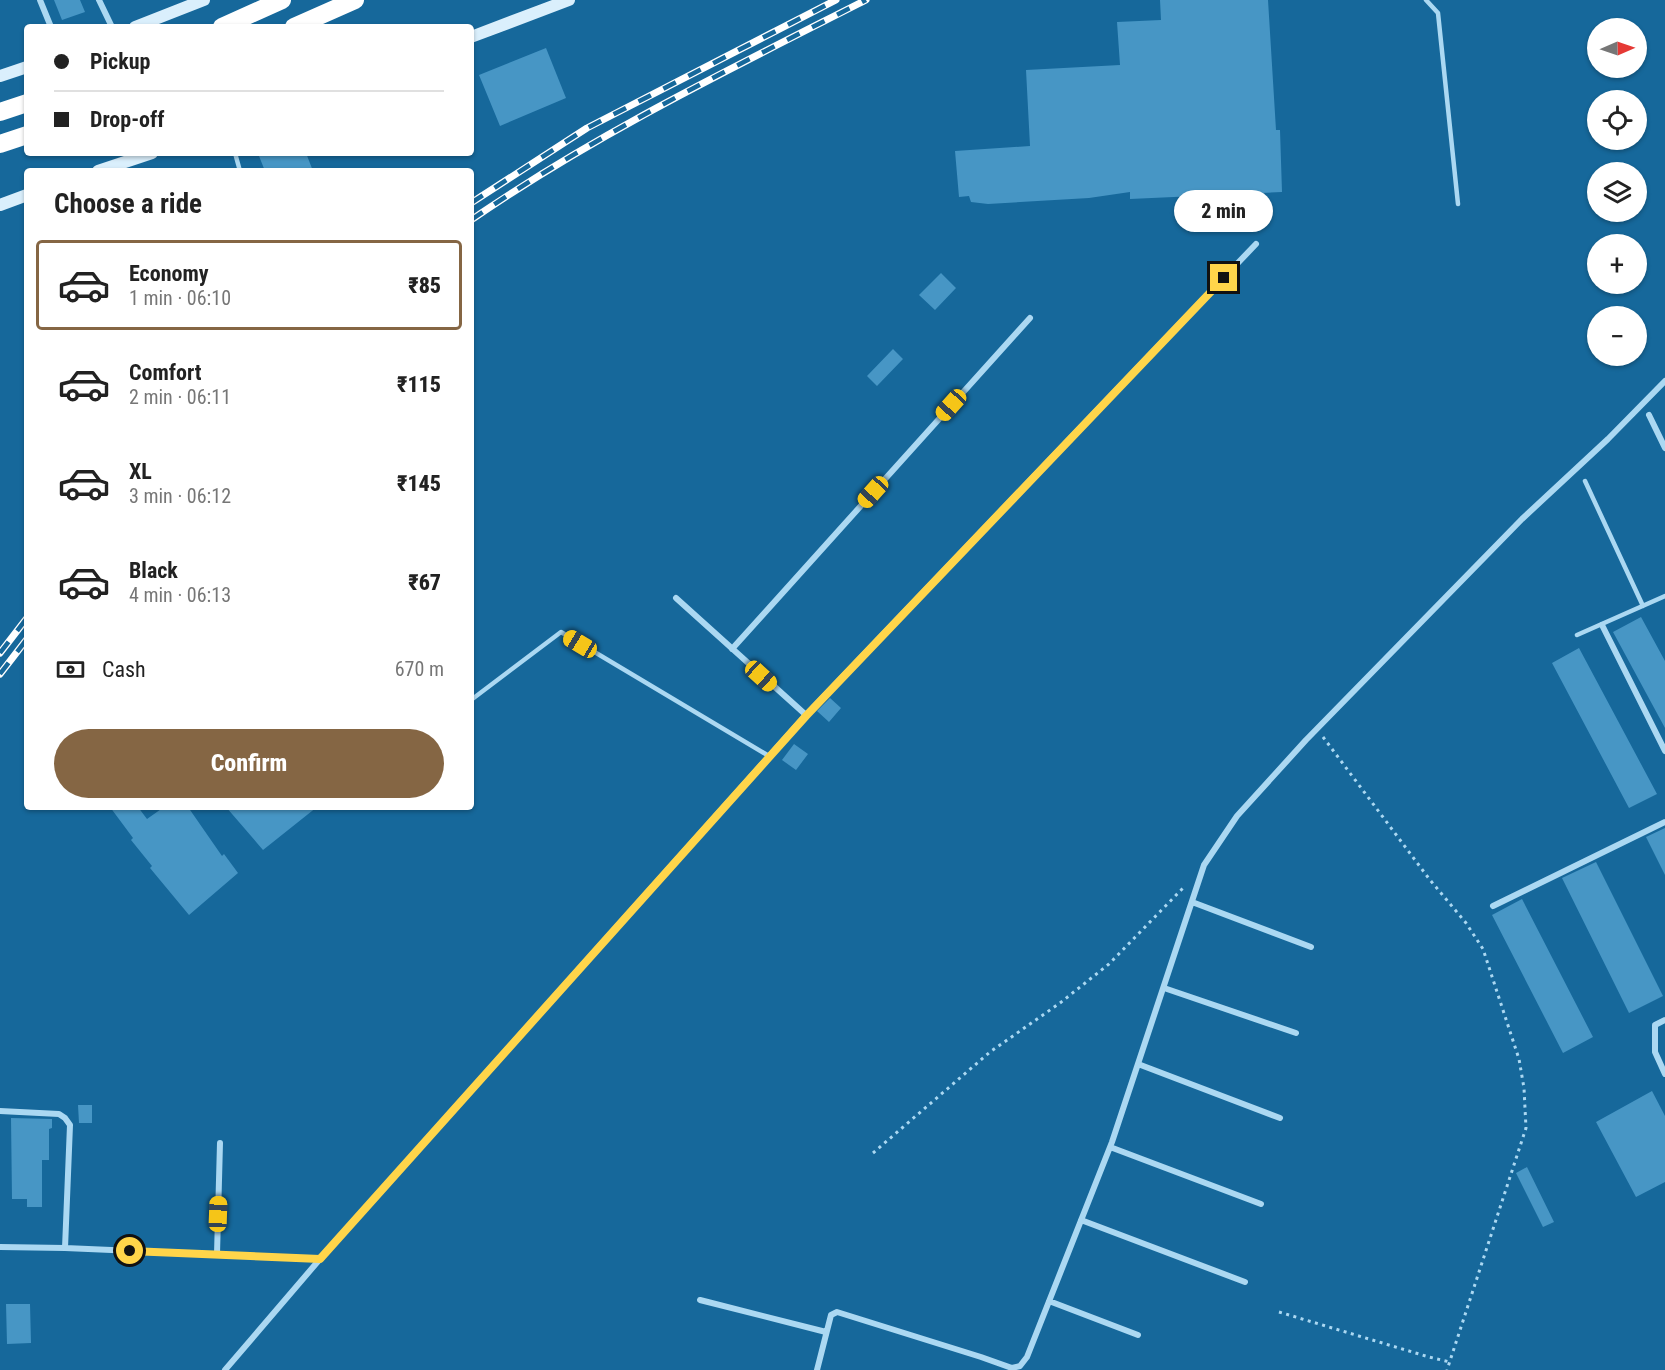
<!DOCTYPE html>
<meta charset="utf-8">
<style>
:root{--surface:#fff;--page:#f6f6f6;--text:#222;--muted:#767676;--line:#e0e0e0;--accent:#856644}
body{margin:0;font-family:"Roboto Condensed",sans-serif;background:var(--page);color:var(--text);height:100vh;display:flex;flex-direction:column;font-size:22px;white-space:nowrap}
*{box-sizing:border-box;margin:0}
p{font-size:20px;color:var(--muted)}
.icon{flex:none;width:33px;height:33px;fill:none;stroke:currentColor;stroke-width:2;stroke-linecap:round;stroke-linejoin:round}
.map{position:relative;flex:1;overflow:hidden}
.sheet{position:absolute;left:24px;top:168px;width:450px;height:642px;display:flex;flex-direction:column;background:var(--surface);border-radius:6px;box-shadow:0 2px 4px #0004}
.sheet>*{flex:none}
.hud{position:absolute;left:24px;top:24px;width:450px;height:132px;border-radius:6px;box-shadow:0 2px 4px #0004;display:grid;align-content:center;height:132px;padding:0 30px;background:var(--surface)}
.needle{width:39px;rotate:88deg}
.fabs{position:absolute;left:1587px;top:18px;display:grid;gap:12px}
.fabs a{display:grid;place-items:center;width:60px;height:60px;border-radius:50%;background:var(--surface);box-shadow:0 2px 4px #0004;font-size:30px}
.end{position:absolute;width:27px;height:27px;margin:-14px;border:8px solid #ffd54a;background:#111;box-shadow:0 0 0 3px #111}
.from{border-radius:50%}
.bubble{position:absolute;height:42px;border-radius:21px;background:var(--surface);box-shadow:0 2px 4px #0004;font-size:20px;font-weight:800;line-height:42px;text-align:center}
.car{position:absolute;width:18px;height:36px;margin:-18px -9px;border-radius:8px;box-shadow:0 0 4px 2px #0007;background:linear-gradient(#f5c518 24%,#345 0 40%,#f5c518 0 76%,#345 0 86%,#f5c518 0)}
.hud b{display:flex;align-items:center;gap:21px;height:57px;font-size:22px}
.hud b+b{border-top:2px solid var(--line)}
.hud i{width:15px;height:15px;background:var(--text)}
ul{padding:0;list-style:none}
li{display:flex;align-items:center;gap:18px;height:90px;margin:0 12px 9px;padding:0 18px;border:3px solid transparent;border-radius:6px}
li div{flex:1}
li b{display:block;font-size:22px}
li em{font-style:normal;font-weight:800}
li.selected{border-color:var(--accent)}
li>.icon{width:54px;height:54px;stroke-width:1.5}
h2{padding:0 30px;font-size:27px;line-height:72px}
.pay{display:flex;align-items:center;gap:15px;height:66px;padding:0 30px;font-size:22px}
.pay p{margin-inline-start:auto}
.action{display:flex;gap:12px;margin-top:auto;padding:12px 30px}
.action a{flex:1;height:69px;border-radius:36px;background:var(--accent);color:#fff;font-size:24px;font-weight:800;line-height:69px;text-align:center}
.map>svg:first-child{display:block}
.building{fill:#4796c5}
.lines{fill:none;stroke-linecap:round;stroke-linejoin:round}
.path{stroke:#abd8f2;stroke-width:3;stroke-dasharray:3 4.5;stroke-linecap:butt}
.lane{stroke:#abd8f2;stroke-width:4.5}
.street{stroke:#abd8f2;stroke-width:6}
.secondary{stroke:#daeffc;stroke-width:12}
.highway{stroke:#fff;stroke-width:18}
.rail-casing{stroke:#fff;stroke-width:7}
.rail{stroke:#16689b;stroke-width:4.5;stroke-dasharray:14;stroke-linecap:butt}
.route{stroke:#ffd54a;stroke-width:8}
</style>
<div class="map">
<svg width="1665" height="1370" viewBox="0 0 1665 1370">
<rect width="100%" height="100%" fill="#16689b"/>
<path class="building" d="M54,0H80L85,12L62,20Z
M1160,0H1268L1276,130H1280L1282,192L1130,199V192L1089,198L988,204L971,202L969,196L959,197L955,151L1030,146L1026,70L1120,65L1117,22L1161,20Z
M546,48L566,98L500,126L479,75Z
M267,153H306L313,171H265L259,156Z
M941,273L956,288L935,310L919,295Z
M893,349L903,359L877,386L867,376Z
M1641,617L1665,661V728L1613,632Z
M1579,648L1657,794L1629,808L1552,663Z
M830,698L841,708L829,722L817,711Z
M794,744L808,754L796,770L782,760Z
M110,807H138L147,819L164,807H188L222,856L224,854L238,873L189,915L150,868L152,866L131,840L133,838Z
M226,807H317L263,850Z
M1665,828V875L1646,837Z
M1596,862L1663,996L1629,1013L1562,878Z
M1522,899L1593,1037L1563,1053L1492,915Z
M1652,1091L1665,1116V1182L1636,1197L1596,1122Z
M78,1105H92V1123H79Z
M11,1118L52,1119V1128L49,1129V1160H42V1207H27V1199H12Z
M1527,1167L1554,1222L1543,1227L1516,1173Z
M6,1304H30L31,1343L7,1344Z"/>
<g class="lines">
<path class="path" d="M1323,737L1430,880L1466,923L1483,949L1519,1059L1524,1088L1526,1128L1447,1370
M873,1153L990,1052L1060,1003L1109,964L1185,886
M1279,1312L1429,1357L1450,1362"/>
<path class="lane" d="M1426,0L1438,13L1458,204
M235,153L240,171
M1585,481L1643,606
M1577,635L1665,596
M471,700L561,632L769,756"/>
<path class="street" d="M40,0L51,27
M99,0L112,27
M1649,415L1665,448
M676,598L806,715
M1602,625L1665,751
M732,649L1030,318
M1192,902L1311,947
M1493,906L1665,822
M1164,988L1296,1033
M1665,1020L1655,1025V1052L1665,1074
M1138,1064L1280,1118
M0,1111L59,1114L65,1118L70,1125L65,1248
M1110,1147L1261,1204
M1081,1220L1245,1282
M0,1247L65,1248L320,1259
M217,1254L220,1143
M700,1300L826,1332
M1049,1301L1138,1335
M225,1370L320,1259L806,715L1256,244
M817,1370L831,1315L837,1312L981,1357L1012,1368L1020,1366L1027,1357L1112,1142L1204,865L1237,816L1306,740L1522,519L1608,439L1665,381"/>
<path class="secondary" d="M135,27L204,0
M471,37L569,0
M0,76L27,67
M98,171L152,153
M0,205L27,195"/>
<path class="highway" d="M222,27L282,0
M294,27L355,0
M0,112L27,103
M0,144L27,135"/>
<g class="rail-casing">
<path id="rail" d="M471,203L587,128L836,0
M471,220C596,134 732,68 866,0
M0,653L27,618
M0,674L27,639"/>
</g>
<use href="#rail" class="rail"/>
</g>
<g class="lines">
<path class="route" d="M130,1251L320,1259L806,716L1224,278"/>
</g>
</svg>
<div class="fabs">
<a><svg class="needle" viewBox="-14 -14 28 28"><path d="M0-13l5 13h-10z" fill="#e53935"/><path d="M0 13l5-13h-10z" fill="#767676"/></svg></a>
<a><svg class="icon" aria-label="locate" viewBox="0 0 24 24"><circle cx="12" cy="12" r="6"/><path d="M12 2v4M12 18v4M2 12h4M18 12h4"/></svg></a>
<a><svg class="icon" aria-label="layers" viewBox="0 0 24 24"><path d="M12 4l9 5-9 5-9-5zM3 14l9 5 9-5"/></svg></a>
<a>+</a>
<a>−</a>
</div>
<i class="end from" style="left:130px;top:1251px"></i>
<i class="end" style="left:1224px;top:278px"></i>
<div class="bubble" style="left:1174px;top:190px;width:99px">2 min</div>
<i class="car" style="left:951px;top:405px;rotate:222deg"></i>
<i class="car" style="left:873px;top:492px;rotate:222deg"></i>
<i class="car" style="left:580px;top:644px;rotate:301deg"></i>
<i class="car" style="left:761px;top:676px;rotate:132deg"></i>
<i class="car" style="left:218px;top:1214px;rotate:2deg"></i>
<div class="hud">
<b><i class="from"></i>Pickup</b>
<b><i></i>Drop-off</b>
</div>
<section class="sheet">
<h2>Choose a ride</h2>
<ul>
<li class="selected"><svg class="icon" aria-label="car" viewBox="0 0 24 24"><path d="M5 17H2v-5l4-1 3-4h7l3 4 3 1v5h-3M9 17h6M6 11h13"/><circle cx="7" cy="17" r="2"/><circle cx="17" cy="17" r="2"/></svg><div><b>Economy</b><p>1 min · 06:10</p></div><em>₹85</em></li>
<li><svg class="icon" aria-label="car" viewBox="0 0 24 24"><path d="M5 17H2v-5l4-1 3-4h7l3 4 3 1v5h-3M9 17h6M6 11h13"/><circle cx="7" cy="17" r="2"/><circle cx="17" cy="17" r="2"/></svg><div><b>Comfort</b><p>2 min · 06:11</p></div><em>₹115</em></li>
<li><svg class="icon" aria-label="car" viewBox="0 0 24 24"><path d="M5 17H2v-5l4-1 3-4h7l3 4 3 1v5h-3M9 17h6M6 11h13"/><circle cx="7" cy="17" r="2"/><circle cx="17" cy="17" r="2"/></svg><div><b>XL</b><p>3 min · 06:12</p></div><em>₹145</em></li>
<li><svg class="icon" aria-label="car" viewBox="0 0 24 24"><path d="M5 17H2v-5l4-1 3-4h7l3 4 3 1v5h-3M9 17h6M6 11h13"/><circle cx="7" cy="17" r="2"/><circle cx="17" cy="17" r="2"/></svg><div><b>Black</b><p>4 min · 06:13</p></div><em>₹67</em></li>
</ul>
<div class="pay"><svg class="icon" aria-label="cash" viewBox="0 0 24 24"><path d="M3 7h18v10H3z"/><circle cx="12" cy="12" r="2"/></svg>Cash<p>670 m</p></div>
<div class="action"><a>Confirm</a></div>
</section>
</div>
